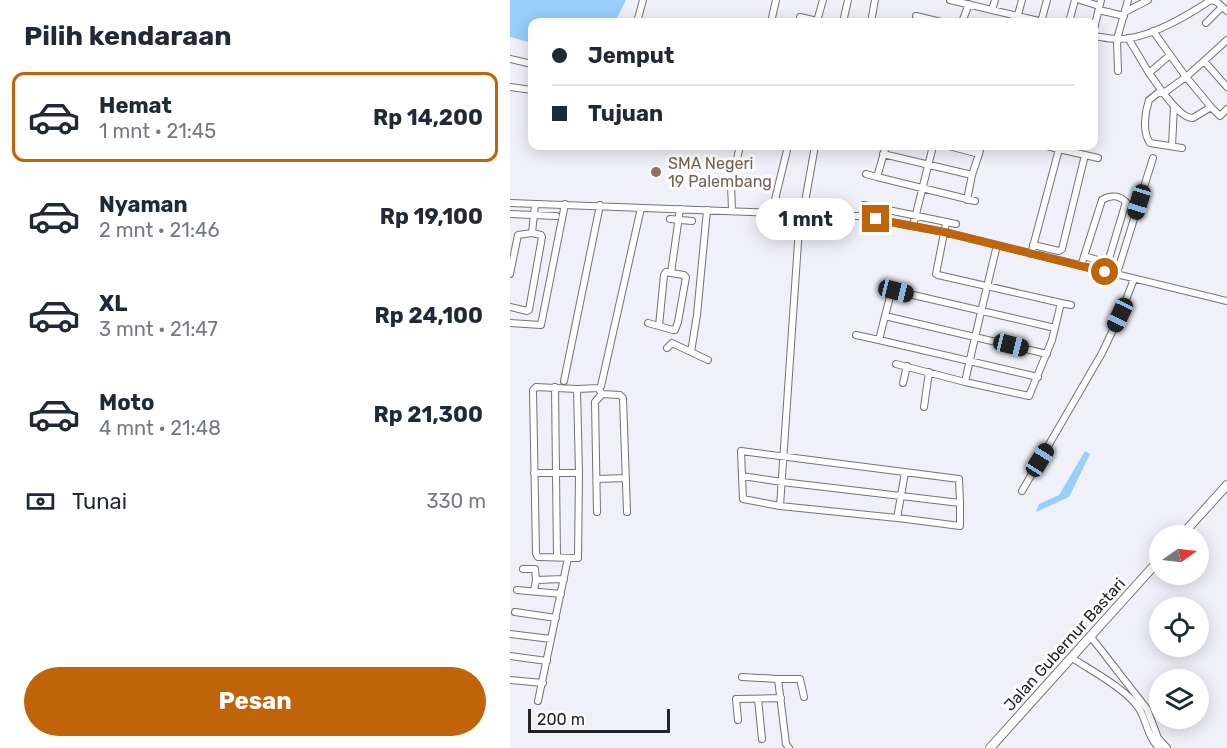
<!DOCTYPE html>
<html lang="id">
<meta charset="utf-8">
<style>
:root{--surface:#fff;--page:#f2f2f3;--text:#1f2937;--muted:#747a83;--line:#e0e1e3;--accent:#bf6409}
body{margin:0;font-family:Rubik,sans-serif;background:var(--page);color:var(--text);height:100vh;display:flex;flex-direction:column;font-size:22px;white-space:nowrap}
*{box-sizing:border-box;margin:0}
p{font-size:20px;color:var(--muted)}
.icon{flex:none;width:33px;height:33px;fill:none;stroke:currentColor;stroke-width:2;stroke-linecap:round;stroke-linejoin:round}
.map{position:relative;flex:1;overflow:hidden}
.details{display:flex;flex-direction:column;background:var(--surface);width:510px}
.details>*{flex:none}
.guide{position:absolute;left:18px;top:18px;width:570px;height:132px;border-radius:12px;box-shadow:0 3px 15px #0003;display:grid;align-content:center;height:132px;padding:0 24px;background:var(--surface)}
.needle{width:39px;rotate:76deg}
.tools{position:absolute;left:639px;top:525px;display:grid;gap:12px}
.tools a{display:grid;place-items:center;width:60px;height:60px;border-radius:50%;background:var(--surface);box-shadow:0 3px 15px #0003;font-size:30px}
.scale{position:absolute;left:18px;bottom:15px;width:142px;box-sizing:border-box;padding-left:6px;border:3px solid #232426;border-top:0;font-size:16px;line-height:21px;white-space:nowrap;color:#232426;-webkit-text-stroke:4px #fefefe;paint-order:stroke}
.end{position:absolute;width:27px;height:27px;margin:-14px;border:8px solid #bf6409;background:#fff;box-shadow:0 0 0 3px #fff}
.from{border-radius:50%}
.bubble{position:absolute;height:42px;border-radius:21px;background:var(--surface);box-shadow:0 3px 15px #0003;font-size:20px;font-weight:700;line-height:42px;text-align:center}
.car{position:absolute;width:18px;height:36px;margin:-18px -9px;border-radius:8px;box-shadow:0 0 4px 2px #0007;background:linear-gradient(#222 24%,#8ab4d8 0 40%,#222 0 76%,#8ab4d8 0 86%,#222 0)}
.guide b{display:flex;align-items:center;gap:21px;height:57px;font-size:22px}
.guide b+b{border-top:2px solid var(--line)}
.guide i{width:15px;height:15px;background:var(--text)}
ul{padding:0;list-style:none}
li{display:flex;align-items:center;gap:18px;height:90px;margin:0 12px 9px;padding:0 12px;border:3px solid transparent;border-radius:12px}
li div{flex:1}
li b{display:block;font-size:22px}
li em{font-style:normal;font-weight:700}
li.selected{border-color:var(--accent)}
li>.icon{width:54px;height:54px;stroke-width:1.5}
h2{padding:0 24px;font-size:27px;line-height:72px}
.pay{display:flex;align-items:center;gap:15px;height:66px;padding:0 24px;font-size:22px}
.pay p{margin-inline-start:auto}
.action{display:flex;gap:12px;margin-top:auto;padding:12px 24px}
.action a{flex:1;height:69px;border-radius:36px;background:var(--accent);color:#fff;font-size:24px;font-weight:700;line-height:69px;text-align:center}
main{display:flex;flex:1;min-height:0}
.map>svg:first-child{display:block}
.water{fill:#96cffa}
.lines{fill:none;stroke-linecap:round;stroke-linejoin:round}
.minor-casing{stroke:#727379;stroke-width:8}
.highway-casing{stroke:#727379;stroke-width:10}
.minor{stroke:#fff;stroke-width:6}
.highway{stroke:#fff;stroke-width:8}
.route{stroke:#bf6409;stroke-width:8}
.education-dot{fill:#8d6e63;stroke:#fefefe;stroke-width:2}
.labels{text-anchor:middle;stroke-width:6;stroke-linejoin:round;paint-order:stroke}
.education-label{font-size:16px;fill:#785e54;stroke:#fefefe;text-anchor:start}
.street-label{font-size:16px;fill:#232426;stroke:#fefefe}
</style>
<main>
<section class="details">
<h2>Pilih kendaraan</h2>
<ul>
<li class="selected"><svg class="icon" aria-label="car" viewBox="0 0 24 24"><path d="M5 17H2v-5l4-1 3-4h7l3 4 3 1v5h-3M9 17h6M6 11h13"/><circle cx="7" cy="17" r="2"/><circle cx="17" cy="17" r="2"/></svg><div><b>Hemat</b><p>1 mnt · 21:45</p></div><em>Rp 14,200</em></li>
<li><svg class="icon" aria-label="car" viewBox="0 0 24 24"><path d="M5 17H2v-5l4-1 3-4h7l3 4 3 1v5h-3M9 17h6M6 11h13"/><circle cx="7" cy="17" r="2"/><circle cx="17" cy="17" r="2"/></svg><div><b>Nyaman</b><p>2 mnt · 21:46</p></div><em>Rp 19,100</em></li>
<li><svg class="icon" aria-label="car" viewBox="0 0 24 24"><path d="M5 17H2v-5l4-1 3-4h7l3 4 3 1v5h-3M9 17h6M6 11h13"/><circle cx="7" cy="17" r="2"/><circle cx="17" cy="17" r="2"/></svg><div><b>XL</b><p>3 mnt · 21:47</p></div><em>Rp 24,100</em></li>
<li><svg class="icon" aria-label="car" viewBox="0 0 24 24"><path d="M5 17H2v-5l4-1 3-4h7l3 4 3 1v5h-3M9 17h6M6 11h13"/><circle cx="7" cy="17" r="2"/><circle cx="17" cy="17" r="2"/></svg><div><b>Moto</b><p>4 mnt · 21:48</p></div><em>Rp 21,300</em></li>
</ul>
<div class="pay"><svg class="icon" aria-label="cash" viewBox="0 0 24 24"><path d="M3 7h18v10H3z"/><circle cx="12" cy="12" r="2"/></svg>Tunai<p>330 m</p></div>
<div class="action"><a>Pesan</a></div>
</section>
<div class="map">
<svg width="717" height="748" viewBox="0 0 717 748">
<rect width="100%" height="100%" fill="#f0f1f8"/>
<path class="water" d="M0,0H116L105,22H22V43L0,37Z
M575,451L580,454L559,497L526,512L529,504L549,495Z"/>
<g class="lines">
<g class="minor-casing">
<path id="minor" d="M440,0L533,22
M570,0L589,6
M701,0L707,2L717,11
M482,10L485,0
M589,10L614,16
M615,12L638,0
M406,16L431,22
M290,17L307,21L313,0
M127,22L133,0
M261,22L266,0
M333,22L338,0
M361,22L365,0
M452,22L459,4
M506,22L512,0
M531,22L537,0
M559,22L565,0
M696,23L712,7
M584,29L591,0
M643,31L676,77L694,61L717,87
M584,36C591,37 599,39 607,39C636,40 677,16 701,0
M618,38L639,73L660,55
M0,59L22,64
M694,61L717,40
M608,71L607,39L618,0
M639,73C648,85 669,119 683,118L701,107L676,77L655,92L648,93L639,100C635,112 632,132 640,143L672,148
M0,87L22,90
M701,107L710,116L717,109
M376,146L367,177L465,201
M439,146L469,154L471,146
M537,146L549,149
M662,146L664,106
M373,154L462,175L469,154
M356,174L367,177
M457,200L462,175
M0,203L347,216L434,232L717,301
M354,205L446,224
M222,210L221,184L230,146
M262,212L278,146
M293,213L305,146
M0,214L46,216
M160,219L182,221
M436,223L426,274L428,275L551,303L542,340L519,396L455,382C465,336 476,291 487,245
M403,226L423,146
M523,245L549,251L552,249L575,155
M521,254L549,149L588,158
M574,256L598,263
M571,266L592,200C600,195 609,195 616,202L595,272
M0,274L8,235L22,233
M605,274L609,267L643,158
M551,303L561,305
M0,307L17,311L19,310L32,237L31,235L22,233L25,205
M375,316L369,340L528,377
M0,323L31,325L55,204
M138,323L163,330H165L168,322L176,277L174,275L161,273L170,209
M149,326L154,275L156,272L161,273
M346,335L369,340
M157,348L162,343L181,352L187,315L197,210
M181,352L198,360
M537,354L375,316L381,293L386,291L545,328
M386,364L455,382
M54,381L90,205
M393,383L397,366
M45,387L47,558
M67,389L26,387L23,390L26,554L28,557L68,558L69,473L67,389L89,388L91,386L131,208
M92,394L110,395L113,398L117,512
M414,407L419,372
M24,473H69
M232,476L272,482L391,496L387,518L270,506L233,499L231,451L449,479L450,503L391,496L395,472
M87,479L116,478
M512,491L592,353L610,315L624,279
M270,506L290,213
M87,512L85,402L92,394L90,391
M388,518L450,526V503
M13,569H25L26,580L24,591
M26,580L54,579
M7,590L51,594
M5,612L46,618
M0,634L41,639
M581,637L637,709L648,738L657,748
M0,656L37,661
M562,658C582,671 618,690 630,710C637,723 638,737 649,748
M232,677L268,679
M0,680L33,683
M248,699L252,739
M28,701L58,558
M228,720L226,699L271,698
M279,748L276,744L268,679H290L294,697"/>
</g>
<g class="highway-casing">
<path id="highway" d="M671,536L717,485
M480,748L650,559"/>
</g>
<use href="#minor" class="minor"/>
<use href="#highway" class="highway"/>
</g>
<g class="lines">
<path class="route" d="M366,219L434,232L595,272"/>
</g>
<circle class="education-dot" cx="146" cy="172" r="6"/>
<g class="labels">
<g class="education-label">
<text x="158" y="169">SMA Negeri<tspan x="158" dy="18">19 Palembang</tspan></text>
</g>
<g class="street-label">
<text transform="translate(554 644) rotate(-48)" y="6">Jalan Gubernur Bastari</text>
</g>
</g>
</svg>
<div class="tools">
<a><svg class="needle" viewBox="-14 -14 28 28"><path d="M0-13l5 13h-10z" fill="#e53935"/><path d="M0 13l5-13h-10z" fill="#747a83"/></svg></a>
<a><svg class="icon" aria-label="locate" viewBox="0 0 24 24"><circle cx="12" cy="12" r="6"/><path d="M12 2v4M12 18v4M2 12h4M18 12h4"/></svg></a>
<a><svg class="icon" aria-label="layers" viewBox="0 0 24 24"><path d="M12 4l9 5-9 5-9-5zM3 14l9 5 9-5"/></svg></a>
</div>
<div class="scale">200 m</div>
<i class="end from" style="left:595px;top:272px"></i>
<i class="end" style="left:366px;top:219px"></i>
<div class="bubble" style="left:246px;top:198px;width:99px">1 mnt</div>
<i class="car" style="left:629px;top:202px;rotate:197deg"></i>
<i class="car" style="left:386px;top:291px;rotate:104deg"></i>
<i class="car" style="left:610px;top:315px;rotate:205deg"></i>
<i class="car" style="left:501px;top:345px;rotate:104deg"></i>
<i class="car" style="left:530px;top:460px;rotate:32deg"></i>
<div class="guide">
<b><i class="from"></i>Jemput</b>
<b><i></i>Tujuan</b>
</div>
</div>
</main>
